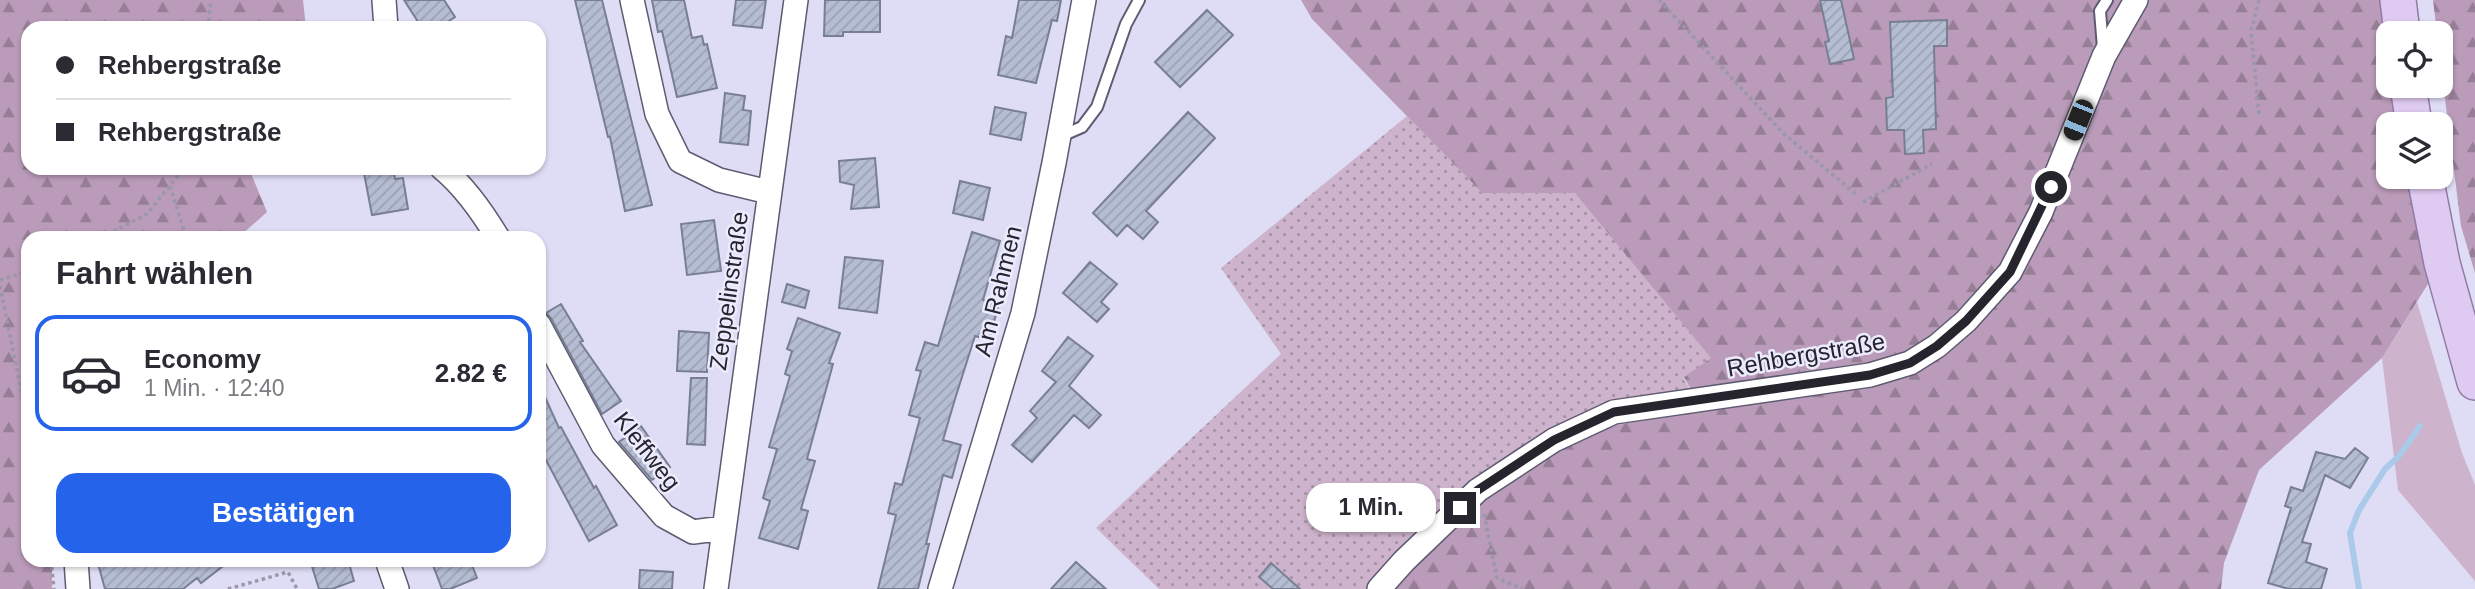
<!DOCTYPE html>
<html lang="de">
<meta charset="utf-8">
<style>
:root{--surface:#fff;--page:#f2f2f3;--text:#2b2b33;--muted:#7c7c81;--line:#e1e1e2;--accent:#2563eb}
body{margin:0;font-family:Arial,sans-serif;background:var(--page);color:var(--text);height:100vh;display:flex;flex-direction:column;font-size:26px;white-space:nowrap}
*{box-sizing:border-box;margin:0}
p{font-size:23px;color:var(--muted)}
.icon{flex:none;width:38px;height:38px;fill:none;stroke:currentColor;stroke-width:2;stroke-linecap:round;stroke-linejoin:round}
.map{position:relative;flex:1;overflow:hidden}
.panel{position:absolute;left:21px;top:231px;width:525px;height:336px;display:flex;flex-direction:column;background:var(--surface);border-radius:21px;box-shadow:0 2px 5px #0004}
.panel>*{flex:none}
.guide{position:absolute;left:21px;top:21px;width:525px;height:154px;border-radius:21px;box-shadow:0 2px 5px #0004;display:grid;align-content:center;height:154px;padding:0 35px;background:var(--surface)}
.controls{position:absolute;left:2376px;top:21px;display:grid;gap:14px}
.controls a{display:grid;place-items:center;width:77px;height:77px;border-radius:14px;background:var(--surface);box-shadow:0 2px 5px #0004;font-size:35px}
.end{position:absolute;width:32px;height:32px;margin:-16px;border:9px solid #26252e;background:#fff;box-shadow:0 0 0 4px #fff}
.from{border-radius:50%}
.bubble{position:absolute;height:49px;border-radius:21px;background:var(--surface);box-shadow:0 2px 5px #0004;font-size:23px;font-weight:700;line-height:49px;text-align:center}
.car{position:absolute;width:21px;height:42px;margin:-21px -10px;border-radius:9px;box-shadow:0 0 5px 2px #0007;background:linear-gradient(#222 24%,#8ab4d8 0 40%,#222 0 76%,#8ab4d8 0 86%,#222 0)}
.guide b{display:flex;align-items:center;gap:24px;height:66px;font-size:26px}
.guide b+b{border-top:2px solid var(--line)}
.guide i{width:18px;height:18px;background:var(--text)}
ul{padding:0;list-style:none}
li{display:flex;align-items:center;gap:21px;height:116px;margin:0 14px 10px;padding:0 21px;border:4px solid var(--line);border-radius:21px}
li div{flex:1}
li b{display:block;font-size:26px}
li em{font-style:normal;font-weight:700}
li.selected{border-color:var(--accent)}
li>.icon{width:63px;height:63px;stroke-width:1.5}
h2{padding:0 35px;font-size:32px;line-height:84px}
.button{display:flex;gap:14px;margin-top:auto;padding:14px 35px}
.button a{flex:1;height:80px;border-radius:21px;background:var(--accent);color:#fff;font-size:28px;font-weight:700;line-height:80px;text-align:center}
.map>svg:first-child{display:block}
.grass{fill:#cdb3cb}
.forest{fill:url(#forest-firs)}
.park{fill:url(#park-dots)}
.lines{fill:none;stroke-linecap:round;stroke-linejoin:round}
.stream{stroke:#abc9e9;stroke-width:6}
.building{fill:url(#building-hatch);stroke:#787f93;stroke-width:2}
.lane-casing{stroke:#5d5b70;stroke-width:14}
.street-casing{stroke:#5d5b70;stroke-width:26}
.primary-casing{stroke:#907ba6;stroke-width:38}
.path{stroke:#9997a9;stroke-width:3.5;stroke-dasharray:3.5 3.5;stroke-linecap:butt}
.lane{stroke:#fff;stroke-width:10}
.street{stroke:#fff;stroke-width:23}
.primary{stroke:#dfcbf1;stroke-width:35}
.route{stroke:#26252e;stroke-width:9}
.labels{text-anchor:middle;stroke-width:5;stroke-linejoin:round;paint-order:stroke}
.street-label{font-size:24px;fill:#26252e;stroke:#ecebfe}
</style>
<div class="map">
<svg width="2475" height="589" viewBox="0 0 2475 589">
<defs>
<pattern id="forest-firs" width="22" height="20" patternUnits="userSpaceOnUse" patternTransform="scale(1.75)"><rect width="22" height="20" fill="#ba9bb9"/><path d="M5 1l3.5 6h-7zM16 11l3.5 6h-7z" fill="#977e97"/></pattern>
<pattern id="park-dots" width="8" height="8" patternUnits="userSpaceOnUse" patternTransform="scale(1.75)"><rect width="8" height="8" fill="#cdb3cb"/><path d="M2 2h.1M6 6h.1" fill="none" stroke="#a691a5" stroke-width="1.8" stroke-linecap="round"/></pattern>
<pattern id="building-hatch" width="6" height="6" patternUnits="userSpaceOnUse" patternTransform="scale(1.75)"><rect width="6" height="6" fill="#b5bdd3"/><path d="M-1 1l2-2M0 6l6-6M5 7l2-2" fill="none" stroke="#9ca2b5"/></pattern>
</defs>
<rect width="100%" height="100%" fill="#dfddf5"/>
<path class="grass" d="M2417,302L2462,453L2475,485V581L2398,490L2382,358Z"/>
<path class="forest" d="M0,0H303L306,28H28V168H256L250,171L267,212L238,238H28V560H52V589H0Z
M1301,0H2390L2389,86H2398L2402,124H2389V177H2411L2431,279L2382,358L2259,470L2224,563L2221,589H1390L1459,513L1559,445L1617,425L1702,408L1575,193H1482L1312,19Z
M2433,0H2475V273L2461,226L2441,67V33H2437Z"/>
<path class="park" d="M1407,116L1482,193H1575L1711,358L1683,378L1702,408L1617,425L1559,445L1459,513L1390,589H1159L1096,528L1281,354L1221,268Z"/>
<g class="lines">
<path class="stream" d="M2359,589L2350,533L2359,510L2385,469L2399,456L2420,426"/>
</g>
<path class="building" d="M404,0H444L455,17L438,28H422Z
M575,0H602L652,205L625,211L610,137H608Z
M652,0H684L692,38L702,36L704,45L707,44L717,88L677,97L662,31L658,32Z
M736,0H766L762,28L733,25Z
M825,0H880V32H843V36H824Z
M1019,0H1061L1057,21L1052,20L1036,83L998,75L1006,36L1012,38Z
M1820,0H1841L1854,59L1830,64L1825,42L1829,41Z
M1207,10L1233,35L1180,87L1155,62Z
M1947,20V46H1934L1936,129L1923,130L1924,153L1905,154L1904,130H1887L1886,98L1893,97L1890,22Z
M725,93L745,96L743,110L751,111L748,145L720,142Z
M995,107L1026,113L1021,140L990,134Z
M1188,112L1215,138L1146,211L1158,222L1143,239L1127,225L1117,236L1093,213Z
M875,158L879,207L851,209L854,185L840,182L839,161Z
M363,168H393L395,179L403,178L408,209L372,215Z
M960,181L990,188L983,220L953,213Z
M714,220L721,271L687,275L681,224Z
M972,232L1000,241L983,300L999,304L989,340L975,336L955,399L943,440L961,445L952,478L943,475L926,544H929L918,589H878L896,515L888,513L895,483L902,485L920,418L909,415L921,371L916,370L925,342L938,346Z
M845,257L883,261L877,313L839,308Z
M1090,262L1117,284L1101,302L1109,309L1097,322L1063,293Z
M787,284L809,291L805,308L782,302Z
M561,304L583,341L580,342L621,401L602,414L551,318L546,313Z
M798,318L840,333L829,363L833,364L807,459L815,461L801,509L808,511L798,549L759,538L770,501L763,498L777,449L769,447L790,376L785,374L792,351L787,349Z
M679,331L709,333L707,372L677,371Z
M1068,337L1093,356L1069,386L1101,415L1089,428L1074,415L1032,462L1012,445L1037,418L1030,411L1056,382L1042,371Z
M691,378H707L705,445L687,444Z
M539,384L559,428L561,427L594,488L596,486L617,525L589,541L539,447Z
M641,426L670,467L652,480L619,442Z
M2355,448L2368,458L2350,488L2325,475L2302,542L2311,544L2306,562L2327,569L2321,589H2289L2268,583L2291,508L2285,506L2291,487L2303,491L2316,452L2345,459Z
M97,560H231L201,583L197,578L183,589H105Z
M310,560H348L354,581L332,589H319Z
M431,560H470L477,578L450,589H442Z
M1076,562L1106,589H1051Z
M1271,563L1300,589H1273L1259,577Z
M640,570L673,572L672,589H639Z"/>
<g class="lines">
<g class="lane-casing">
<path id="lane" d="M2103,48L2100,11L2107,0
M1059,137L1082,127L1097,107L1126,24L1139,0"/>
</g>
<g class="street-casing">
<path id="street" d="M384,0L386,28
M632,0L657,114L680,161L719,180L769,192
M442,168C465,187 483,213 498,238
M539,325L603,445L664,516L693,532L723,528
M76,560L78,589
M387,560L397,589
M716,589L796,0
M940,589L1023,313L1054,163L1084,0
M1379,589L1404,561L1478,490L1554,440L1614,412L1870,375L1910,363L1937,346L1966,321L2010,272L2041,212L2104,56L2136,0"/>
</g>
<g class="primary-casing">
<path id="primary" d="M2398,0L2402,33
M2408,86L2414,124
M2425,177L2442,263L2475,382"/>
</g>
<path class="path" d="M1659,0L1784,134L1857,195
M208,28L211,0
M2259,114L2251,31L2259,0
M170,186L186,237
M1863,202L1932,164
M101,238L147,214L184,168
M0,280L28,271
M0,286L28,424
M1484,514L1497,578L1522,589
M51,560L54,589
M228,589L288,572L297,589"/>
<use href="#lane" class="lane"/>
<use href="#street" class="street"/>
<use href="#primary" class="primary"/>
</g>
<g class="lines">
<path class="route" d="M1460,508L1478,490L1554,440L1614,412L1870,375L1910,363L1937,346L1966,321L2010,272L2051,187"/>
</g>
<g class="labels">
<g class="street-label">
<text transform="translate(729 291) rotate(-82)" y="8">Zeppelinstraße</text>
<text transform="translate(998 291) rotate(-76)" y="8">Am Rahmen</text>
<text transform="translate(1806 355) rotate(-10)" y="8">Rehbergstraße</text>
<text transform="translate(647 451) rotate(52)" y="8">Kleffweg</text>
</g>
</g>
</svg>
<div class="controls">
<a><svg class="icon" aria-label="locate" viewBox="0 0 24 24"><circle cx="12" cy="12" r="6"/><path d="M12 2v4M12 18v4M2 12h4M18 12h4"/></svg></a>
<a><svg class="icon" aria-label="layers" viewBox="0 0 24 24"><path d="M12 4l9 5-9 5-9-5zM3 14l9 5 9-5"/></svg></a>
</div>
<i class="end from" style="left:2051px;top:187px"></i>
<i class="end" style="left:1460px;top:508px"></i>
<div class="bubble" style="left:1306px;top:483px;width:130px">1 Min.</div>
<i class="car" style="left:2078px;top:120px;rotate:202deg"></i>
<div class="guide">
<b><i class="from"></i>Rehbergstraße</b>
<b><i></i>Rehbergstraße</b>
</div>
<section class="panel">
<h2>Fahrt wählen</h2>
<ul>
<li class="selected"><svg class="icon" aria-label="car" viewBox="0 0 24 24"><path d="M5 17H2v-5l4-1 3-4h7l3 4 3 1v5h-3M9 17h6M6 11h13"/><circle cx="7" cy="17" r="2"/><circle cx="17" cy="17" r="2"/></svg><div><b>Economy</b><p>1 Min. · 12:40</p></div><em>2.82 €</em></li>
</ul>
<div class="button"><a>Bestätigen</a></div>
</section>
</div>
